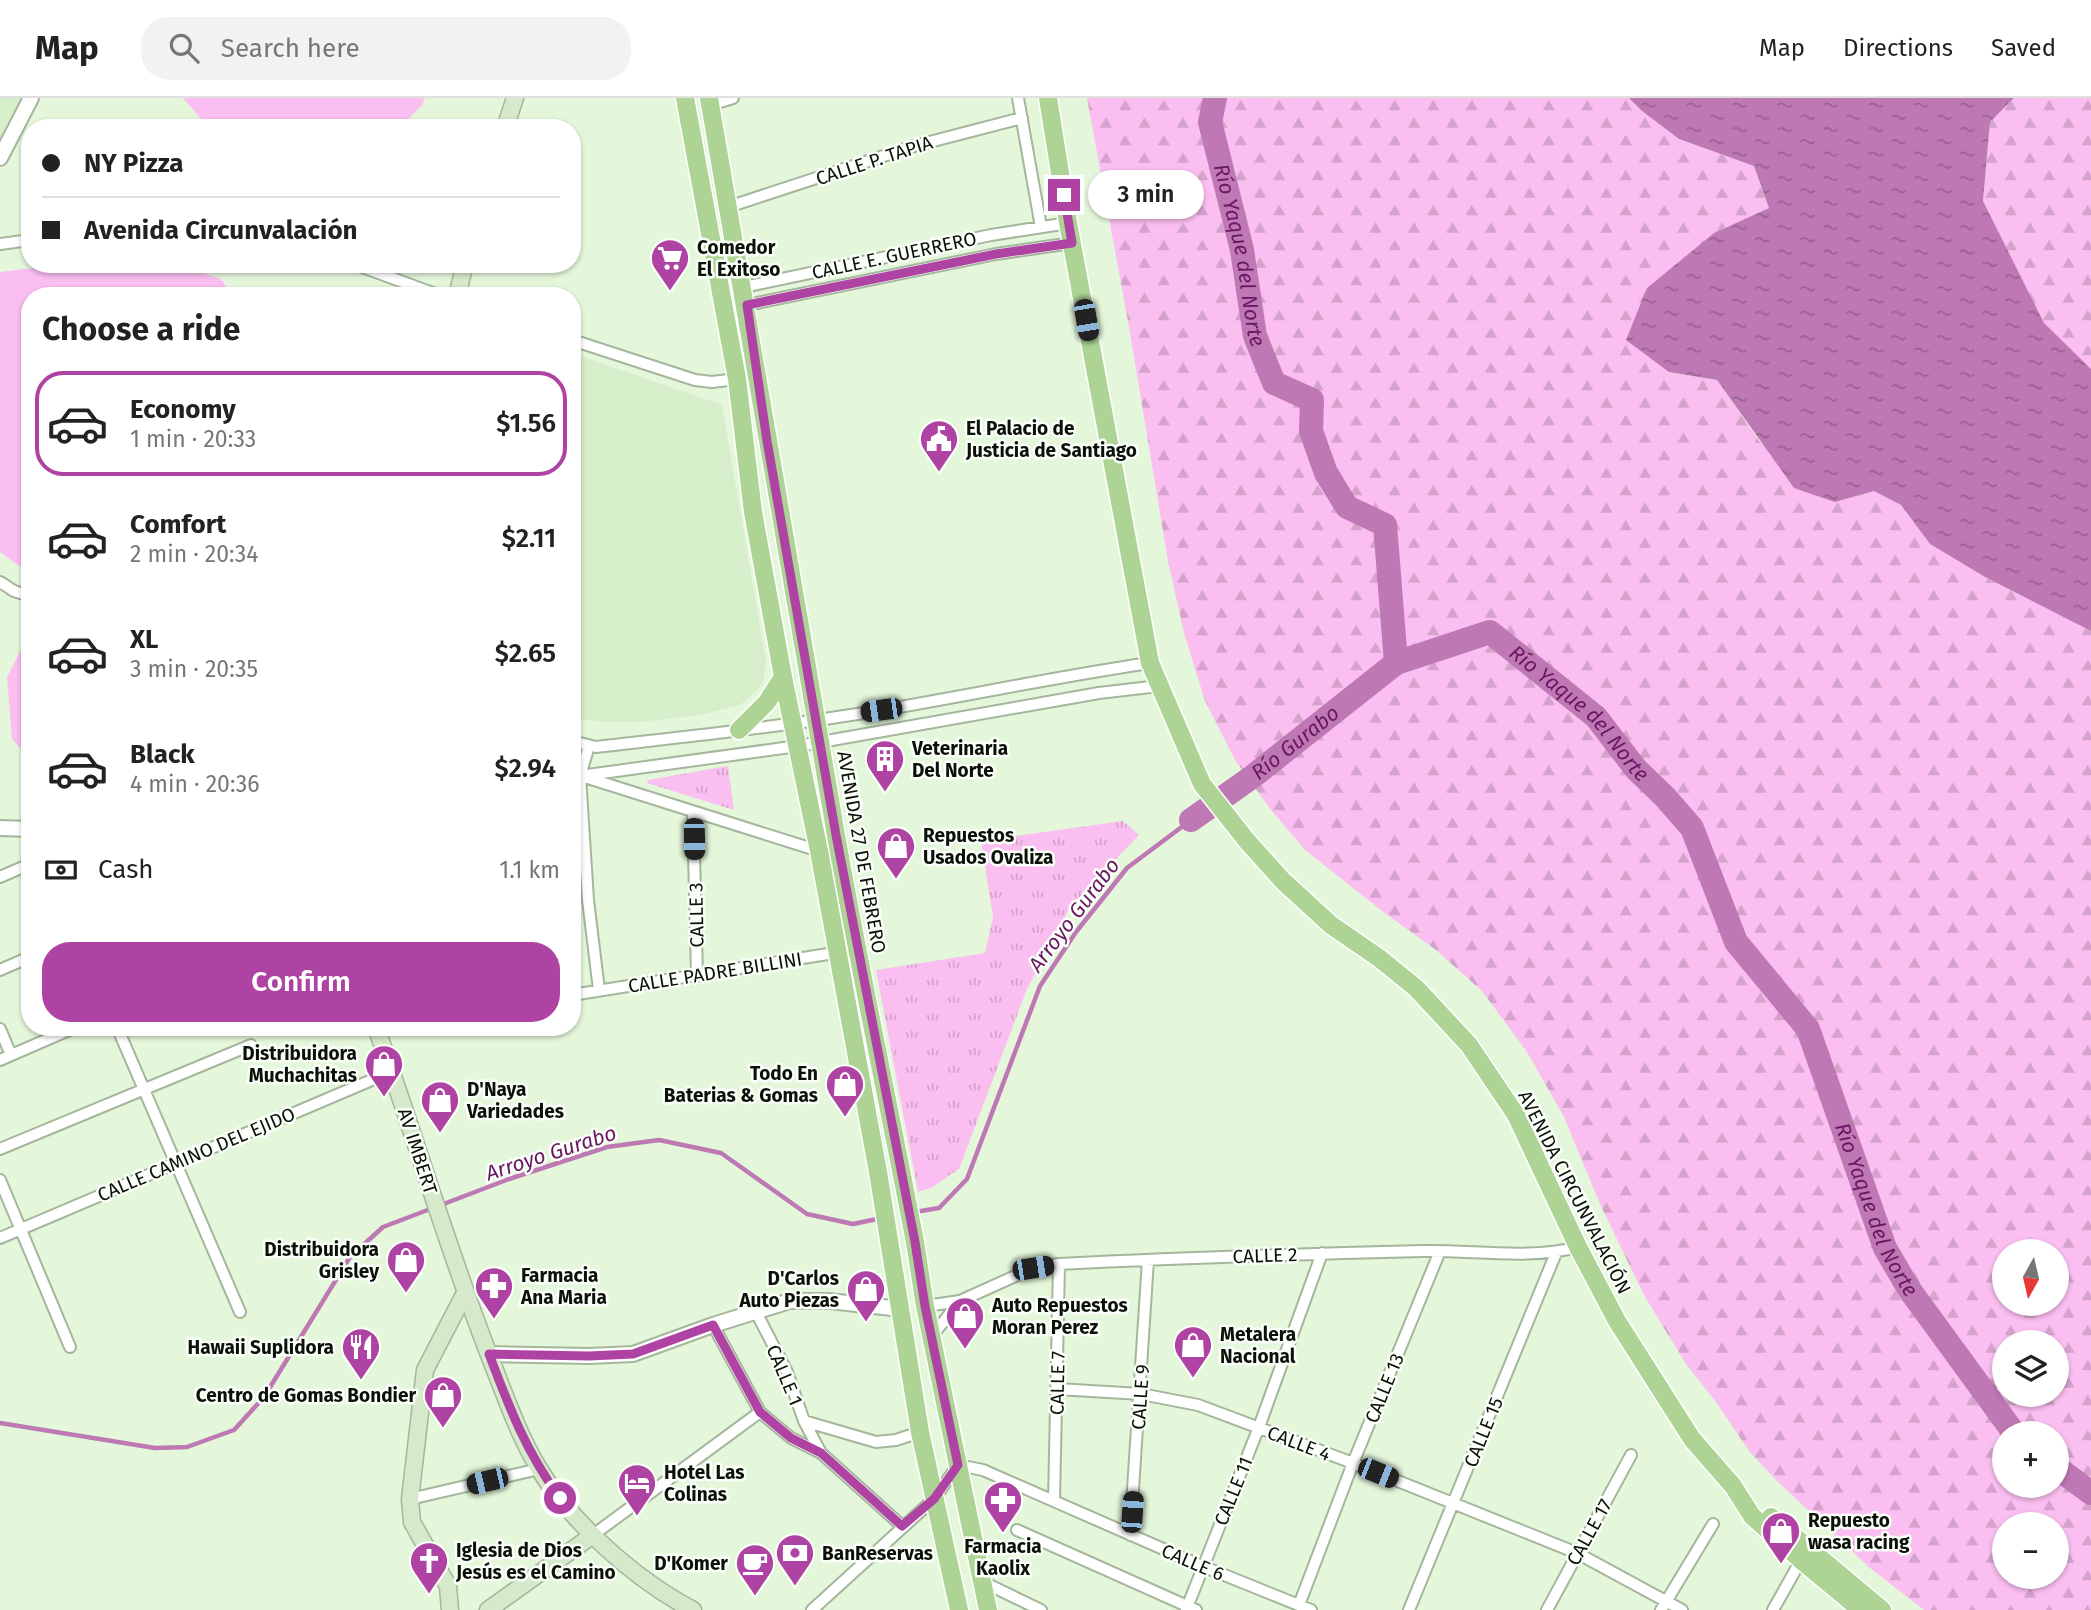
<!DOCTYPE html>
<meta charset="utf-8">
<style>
:root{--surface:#fff;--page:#f2f2f2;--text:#222;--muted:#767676;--line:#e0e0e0;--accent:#af43a3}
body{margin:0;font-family:"Fira Sans",sans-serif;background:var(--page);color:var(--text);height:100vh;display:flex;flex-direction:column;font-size:26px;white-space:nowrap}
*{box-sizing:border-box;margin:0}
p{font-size:23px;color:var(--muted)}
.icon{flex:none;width:38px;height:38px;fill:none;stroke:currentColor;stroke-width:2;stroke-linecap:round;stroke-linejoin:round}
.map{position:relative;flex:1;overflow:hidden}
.sheet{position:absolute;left:21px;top:189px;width:560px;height:749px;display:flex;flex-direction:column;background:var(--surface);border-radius:28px;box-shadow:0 2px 5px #0004}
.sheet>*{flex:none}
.hud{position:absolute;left:21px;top:21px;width:560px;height:154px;border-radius:28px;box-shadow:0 2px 5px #0004;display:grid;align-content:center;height:154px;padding:0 21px;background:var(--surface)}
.needle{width:46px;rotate:188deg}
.tools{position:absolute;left:1992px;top:1141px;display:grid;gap:14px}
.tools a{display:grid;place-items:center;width:77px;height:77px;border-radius:50%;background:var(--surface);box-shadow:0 2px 5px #0004;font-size:35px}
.end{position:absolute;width:32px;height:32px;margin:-16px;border:9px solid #af43a3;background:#fff;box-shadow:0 0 0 4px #fff}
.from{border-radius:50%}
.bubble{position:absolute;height:49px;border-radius:24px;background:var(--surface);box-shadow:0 2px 5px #0004;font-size:23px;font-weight:600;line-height:49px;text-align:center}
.car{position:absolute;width:21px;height:42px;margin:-21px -10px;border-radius:9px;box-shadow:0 0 5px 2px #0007;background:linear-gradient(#222 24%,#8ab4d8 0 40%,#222 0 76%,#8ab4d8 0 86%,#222 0)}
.hud b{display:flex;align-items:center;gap:24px;height:66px;font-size:26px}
.hud b+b{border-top:2px solid var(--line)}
.hud i{width:18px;height:18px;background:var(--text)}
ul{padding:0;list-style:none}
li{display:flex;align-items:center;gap:21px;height:105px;margin:0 14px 10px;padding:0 7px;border:4px solid transparent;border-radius:28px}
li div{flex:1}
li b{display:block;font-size:26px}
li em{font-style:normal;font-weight:600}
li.current{border-color:var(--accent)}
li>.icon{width:63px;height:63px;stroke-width:1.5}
h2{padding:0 21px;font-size:32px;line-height:84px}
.pay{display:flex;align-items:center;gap:18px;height:77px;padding:0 21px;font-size:26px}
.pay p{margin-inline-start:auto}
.primary-button{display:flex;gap:14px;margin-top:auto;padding:14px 21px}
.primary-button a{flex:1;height:80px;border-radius:28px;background:var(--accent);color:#fff;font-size:28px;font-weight:600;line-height:80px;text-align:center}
header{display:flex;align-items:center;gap:42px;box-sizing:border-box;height:98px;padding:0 35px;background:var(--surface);border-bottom:2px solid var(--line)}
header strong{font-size:33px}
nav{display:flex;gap:38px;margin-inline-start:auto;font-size:24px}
.search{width:490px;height:63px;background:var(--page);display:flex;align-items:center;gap:18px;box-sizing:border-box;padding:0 24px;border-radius:28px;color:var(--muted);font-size:26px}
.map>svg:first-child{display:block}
.built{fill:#d7eecb}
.green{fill:#fabef0}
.forest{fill:url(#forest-firs);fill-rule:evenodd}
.park{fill:url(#park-tufts)}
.water{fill:url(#water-ripples)}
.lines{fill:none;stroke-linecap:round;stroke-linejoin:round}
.stream{stroke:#be78b4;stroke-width:4.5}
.river{stroke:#be78b4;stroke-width:24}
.minor-casing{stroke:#a4b69c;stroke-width:14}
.tertiary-casing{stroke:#a4b69c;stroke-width:18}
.secondary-casing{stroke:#a4b69c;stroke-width:19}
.primary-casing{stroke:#fff;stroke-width:21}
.minor{stroke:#fff;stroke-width:10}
.tertiary{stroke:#fff;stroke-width:14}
.secondary{stroke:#d6e9ca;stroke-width:16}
.primary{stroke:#add395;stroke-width:18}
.route{stroke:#af43a3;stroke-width:9}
.labels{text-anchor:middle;stroke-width:5;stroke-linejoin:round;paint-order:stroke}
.street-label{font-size:19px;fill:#0b1108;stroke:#fbfff9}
.poi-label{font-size:19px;font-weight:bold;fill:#0b1108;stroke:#fbfff9;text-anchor:start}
.water-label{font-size:21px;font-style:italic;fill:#6b1663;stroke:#fbfff9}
</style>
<header>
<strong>Map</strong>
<div class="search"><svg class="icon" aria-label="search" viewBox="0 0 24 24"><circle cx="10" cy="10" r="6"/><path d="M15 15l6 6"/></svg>Search here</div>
<nav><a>Map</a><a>Directions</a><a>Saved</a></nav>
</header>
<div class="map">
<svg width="2091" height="1512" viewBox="0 0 2091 1512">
<defs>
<pattern id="forest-firs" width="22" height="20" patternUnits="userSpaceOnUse" patternTransform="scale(1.75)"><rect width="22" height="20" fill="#fabef0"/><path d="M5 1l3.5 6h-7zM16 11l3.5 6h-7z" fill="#d5a2cc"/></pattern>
<pattern id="park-tufts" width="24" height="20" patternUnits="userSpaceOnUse" patternTransform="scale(1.75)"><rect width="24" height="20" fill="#fabef0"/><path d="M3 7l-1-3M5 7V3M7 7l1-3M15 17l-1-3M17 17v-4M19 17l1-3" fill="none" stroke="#d5a2cc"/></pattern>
<pattern id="water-ripples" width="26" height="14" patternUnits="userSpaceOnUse" patternTransform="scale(1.75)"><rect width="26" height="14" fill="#be78b4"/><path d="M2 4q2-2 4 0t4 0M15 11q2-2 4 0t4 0" fill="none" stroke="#996190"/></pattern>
</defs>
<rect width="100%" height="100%" fill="#e4f7db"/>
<path class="built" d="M0,0H31L0,60Z
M572,255L722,307L766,563L763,584L757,593L740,607L700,617L640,624H601L572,620Z"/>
<path class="green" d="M183,0H425L422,7L400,30H209Z
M68,166H175L221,181L233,198H30V471L16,466L0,454V174Z
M30,534V661L12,641L7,579Z"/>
<path class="forest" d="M1087,0H1629L1642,13L1679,41L1754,68L1769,110L1714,135L1669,274L1717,282L1760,344L1835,404L1874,393L1901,407L1930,446L1985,479L2091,533V1512H1924L1870,1470L1777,1383L1749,1353L1716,1304L1686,1266L1645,1199L1600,1106L1564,1019L1527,954L1482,893L1436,852L1382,813L1305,752L1271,712L1235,662L1205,603L1184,535L1168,463L1129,229ZM2004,1153H2056V1206H2004ZM2004,1244H2056V1297H2004ZM2004,1335H2056V1388H2004ZM2004,1426H2056V1479H2004Z
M2014,0H2091V271L2044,226L1983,103L1990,24Z"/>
<path class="park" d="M728,668L734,712L647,685L648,682Z
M1123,723L1139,737L1070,809L1027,891L959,1071L931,1090L918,1094L876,872L985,855L993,819L981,743Z"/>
<path class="water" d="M1629,0H2014L1990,24L1983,103L2044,225L2091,271V533L1985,479L1930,446L1901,407L1874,393L1835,404L1794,390L1717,282L1669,274L1626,242L1647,190L1714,135L1769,110L1754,68L1679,41L1642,13Z"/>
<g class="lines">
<path class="stream" d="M441,1107L509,1081L607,1049L659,1042L721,1055L807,1116L853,1126L882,1120
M915,1114L939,1110L967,1081L1040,888L1076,834L1127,770L1191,722
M0,1325L155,1350L187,1349L234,1332L264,1299L350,1159L383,1129L433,1110"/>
<g class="river">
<path id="s1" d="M1215,0L1210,24L1242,152L1255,238L1274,285L1312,302L1311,333L1326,375L1347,409L1385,427L1396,565L1490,534L1596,619L1636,671L1665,699L1692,730L1736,844L1808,931L1885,1150L1909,1191L2014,1335"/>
<path id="s2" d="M1191,722L1252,679L1396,565"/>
<path d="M2056,1369L2091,1395"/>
</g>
<g class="minor-casing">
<path id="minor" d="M1018,0L1041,129
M710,7L733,0
M728,109L914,48L1022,20
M0,146L30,142
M354,166L441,198
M720,194L991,137L1068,125
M724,214L747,207L996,156L1072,145
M572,242L695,282L712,284L737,281
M0,484L14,493L30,498
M572,643L596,649C691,638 787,628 882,612C971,597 1060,578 1150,565
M589,648L580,678L588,802L599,892
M572,675L819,753
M580,678L798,648L1099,595L1159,588
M693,714L697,878
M0,779L30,766
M0,872L30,859
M572,897L859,851
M117,929L240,1214
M0,931L11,957
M0,962L76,929
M0,1051L251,947
M0,1082L70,1249
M0,1140L393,973
M925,1208L960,1203L1033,1170L1059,1166C1180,1160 1302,1156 1423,1153C1474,1152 1529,1162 1578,1149
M756,1214L787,1274L804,1323L821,1355L902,1428
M713,1227L760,1314L791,1340L821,1355
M932,1238L960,1203
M1057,1291L1141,1296L1198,1307L1353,1365L1577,1455L1682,1512
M804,1323L876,1344L896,1342L920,1334
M410,1401L539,1371
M1054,1403L1059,1166
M1017,1432L1196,1512
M593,1437L760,1314
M1130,1437L1148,1162
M983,1484L1041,1512
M1299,1507L1353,1365L1440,1153
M812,1512L934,1401L958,1367L983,1372L1202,1468L1311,1512
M1186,1512L1259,1329L1322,1155
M1409,1512L1556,1155
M1547,1512L1631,1357
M1661,1512L1713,1426
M1773,1512L1801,1462"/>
</g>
<g class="tertiary-casing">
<path id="tertiary" d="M0,60L31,0
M0,730L30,731
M489,1256L589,1258L633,1256L713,1227L790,1203H829L901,1211"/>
</g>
<g class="secondary-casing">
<path id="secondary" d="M505,30L515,0
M457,198L465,166
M376,929C415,1038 447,1149 489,1257C504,1294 517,1334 538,1369C571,1425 636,1482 693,1512
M450,1512L448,1488L412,1424L410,1401L425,1272L465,1195
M488,1512L593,1437"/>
</g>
<g class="primary-casing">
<path id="primary" d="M685,0L737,281L753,414L783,579L819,753L878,1074L920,1334L959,1512
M709,0C753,245 792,492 836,737C860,873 889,1008 915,1144L925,1208L988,1512
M1048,0L1068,125L1150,565L1202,686L1247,743L1283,783L1331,827L1379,860L1416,890L1469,947L1516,1017L1578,1149L1617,1223L1692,1341L1733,1388L1752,1418L1801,1462L1861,1512
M739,632L767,604L783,579
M1771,1419L1882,1512"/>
</g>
<use href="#minor" class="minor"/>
<use href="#tertiary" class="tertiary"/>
<use href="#secondary" class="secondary"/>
<use href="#primary" class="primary"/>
</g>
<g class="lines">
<path class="route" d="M560,1400C526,1354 509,1309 489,1256L589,1258L633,1256L713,1227L760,1314L791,1340L821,1355L902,1428L934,1401L958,1367L925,1208L915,1144L836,737L767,343L747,207L996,156L1072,145L1064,97"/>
</g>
<defs>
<g id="supermarket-pin" transform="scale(2.0125)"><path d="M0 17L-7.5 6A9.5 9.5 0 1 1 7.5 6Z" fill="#af43a3" stroke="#fbfff9"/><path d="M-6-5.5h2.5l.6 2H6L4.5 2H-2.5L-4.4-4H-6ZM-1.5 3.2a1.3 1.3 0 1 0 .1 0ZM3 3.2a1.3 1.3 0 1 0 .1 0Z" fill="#fff"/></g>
<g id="civic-pin" transform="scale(2.0125)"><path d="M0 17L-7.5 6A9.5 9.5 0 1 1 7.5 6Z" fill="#af43a3" stroke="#fbfff9"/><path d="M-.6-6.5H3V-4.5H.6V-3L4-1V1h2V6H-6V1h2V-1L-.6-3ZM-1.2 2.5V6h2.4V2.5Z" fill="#fff"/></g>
<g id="building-pin" transform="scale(2.0125)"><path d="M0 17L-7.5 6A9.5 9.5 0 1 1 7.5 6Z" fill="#af43a3" stroke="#fbfff9"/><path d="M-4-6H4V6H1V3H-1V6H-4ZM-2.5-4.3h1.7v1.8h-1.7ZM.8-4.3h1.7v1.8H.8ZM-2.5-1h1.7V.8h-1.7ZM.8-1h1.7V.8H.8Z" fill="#fff"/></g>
<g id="shop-pin" transform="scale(2.0125)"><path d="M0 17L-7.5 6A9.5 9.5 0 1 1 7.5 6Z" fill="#af43a3" stroke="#fbfff9"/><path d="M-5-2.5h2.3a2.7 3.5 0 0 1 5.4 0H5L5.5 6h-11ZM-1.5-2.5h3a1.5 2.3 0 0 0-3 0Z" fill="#fff"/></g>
<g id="pharmacy-pin" transform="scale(2.0125)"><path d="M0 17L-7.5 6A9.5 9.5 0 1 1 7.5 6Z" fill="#af43a3" stroke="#fbfff9"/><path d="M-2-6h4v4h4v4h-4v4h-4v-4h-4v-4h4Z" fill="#fff"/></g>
<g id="restaurant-pin" transform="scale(2.0125)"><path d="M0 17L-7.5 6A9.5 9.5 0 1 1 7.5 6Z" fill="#af43a3" stroke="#fbfff9"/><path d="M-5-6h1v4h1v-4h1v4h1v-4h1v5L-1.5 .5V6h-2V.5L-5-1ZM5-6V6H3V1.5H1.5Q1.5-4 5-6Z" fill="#fff"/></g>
<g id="hotel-pin" transform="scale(2.0125)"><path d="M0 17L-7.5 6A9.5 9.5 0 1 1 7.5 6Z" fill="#af43a3" stroke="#fbfff9"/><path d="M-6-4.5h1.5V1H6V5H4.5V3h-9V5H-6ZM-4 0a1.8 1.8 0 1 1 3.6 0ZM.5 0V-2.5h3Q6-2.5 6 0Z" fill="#fff"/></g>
<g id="bank-pin" transform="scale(2.0125)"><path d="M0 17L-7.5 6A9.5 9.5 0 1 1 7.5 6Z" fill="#af43a3" stroke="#fbfff9"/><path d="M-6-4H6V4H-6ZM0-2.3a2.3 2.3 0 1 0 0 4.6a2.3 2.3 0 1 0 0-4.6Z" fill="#fff"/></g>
<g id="church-pin" transform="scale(2.0125)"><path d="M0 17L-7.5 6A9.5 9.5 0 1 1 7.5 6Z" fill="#af43a3" stroke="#fbfff9"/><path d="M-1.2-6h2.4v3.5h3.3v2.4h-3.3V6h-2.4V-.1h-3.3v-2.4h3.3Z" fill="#fff"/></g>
<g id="cafe-pin" transform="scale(2.0125)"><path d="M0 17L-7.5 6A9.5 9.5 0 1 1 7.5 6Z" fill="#af43a3" stroke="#fbfff9"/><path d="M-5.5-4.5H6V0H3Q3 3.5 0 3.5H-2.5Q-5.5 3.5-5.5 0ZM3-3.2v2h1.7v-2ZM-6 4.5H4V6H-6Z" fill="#fff"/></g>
</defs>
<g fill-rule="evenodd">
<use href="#supermarket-pin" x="670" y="160"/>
<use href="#civic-pin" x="939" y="341"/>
<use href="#building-pin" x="885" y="661"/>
<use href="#shop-pin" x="896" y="748"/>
<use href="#shop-pin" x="384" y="966"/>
<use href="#shop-pin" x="845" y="986"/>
<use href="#shop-pin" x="440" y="1002"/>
<use href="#shop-pin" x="406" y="1162"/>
<use href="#pharmacy-pin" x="494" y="1188"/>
<use href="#shop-pin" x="866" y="1191"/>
<use href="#shop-pin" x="965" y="1218"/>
<use href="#shop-pin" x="1193" y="1247"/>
<use href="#restaurant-pin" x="361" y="1249"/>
<use href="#shop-pin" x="443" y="1297"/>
<use href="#hotel-pin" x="637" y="1385"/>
<use href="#pharmacy-pin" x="1003" y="1402"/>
<use href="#shop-pin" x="1781" y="1433"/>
<use href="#bank-pin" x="795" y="1455"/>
<use href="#church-pin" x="429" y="1463"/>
<use href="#cafe-pin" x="755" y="1465"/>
</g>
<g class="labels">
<g class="street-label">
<text transform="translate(874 62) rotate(-18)" y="7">CALLE P. TAPIA</text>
<text transform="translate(894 157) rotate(-12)" y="7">CALLE E. GUERRERO</text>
<text transform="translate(862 754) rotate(80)" y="7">AVENIDA 27 DE FEBRERO</text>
<text transform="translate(696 817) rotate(-91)" y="7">CALLE 3</text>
<text transform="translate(715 874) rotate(-9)" y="7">CALLE PADRE BILLINI</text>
<text transform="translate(418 1053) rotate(72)" y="7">AV IMBERT</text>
<text transform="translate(196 1056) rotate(-23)" y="7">CALLE CAMINO DEL EJIDO</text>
<text transform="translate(1575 1094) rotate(63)" y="7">AVENIDA CIRCUNVALACIÓN</text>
<text transform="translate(1265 1157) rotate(-2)" y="7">CALLE 2</text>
<text transform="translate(785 1277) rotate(67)" y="7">CALLE 1</text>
<text transform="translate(1057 1285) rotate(-89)" y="7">CALLE 7</text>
<text transform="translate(1384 1290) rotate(-68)" y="7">CALLE 13</text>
<text transform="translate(1140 1299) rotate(-86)" y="7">CALLE 9</text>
<text transform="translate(1483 1334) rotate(-68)" y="7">CALLE 15</text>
<text transform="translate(1299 1345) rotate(21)" y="7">CALLE 4</text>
<text transform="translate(1233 1393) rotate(-68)" y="7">CALLE 11</text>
<text transform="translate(1589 1434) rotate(-61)" y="7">CALLE 17</text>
<text transform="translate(1193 1464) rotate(23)" y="7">CALLE 6</text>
</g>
<g class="poi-label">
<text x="697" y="156">Comedor<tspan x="697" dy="22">El Exitoso</tspan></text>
<text x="966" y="337">El Palacio de<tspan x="966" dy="22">Justicia de Santiago</tspan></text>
<text x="912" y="657">Veterinaria<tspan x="912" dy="22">Del Norte</tspan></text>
<text x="923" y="744">Repuestos<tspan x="923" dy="22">Usados Ovaliza</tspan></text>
<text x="357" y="962" text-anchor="end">Distribuidora<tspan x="357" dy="22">Muchachitas</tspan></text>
<text x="818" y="982" text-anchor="end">Todo En<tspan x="818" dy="22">Baterias &amp; Gomas</tspan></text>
<text x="467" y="998">D'Naya<tspan x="467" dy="22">Variedades</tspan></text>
<text x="379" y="1158" text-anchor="end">Distribuidora<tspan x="379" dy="22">Grisley</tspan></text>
<text x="521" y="1184">Farmacia<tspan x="521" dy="22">Ana Maria</tspan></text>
<text x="839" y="1187" text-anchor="end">D'Carlos<tspan x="839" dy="22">Auto Piezas</tspan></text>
<text x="992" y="1214">Auto Repuestos<tspan x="992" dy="22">Moran Perez</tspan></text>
<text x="1220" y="1243">Metalera<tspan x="1220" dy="22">Nacional</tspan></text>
<text x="334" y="1256" text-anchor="end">Hawaii Suplidora</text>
<text x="416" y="1304" text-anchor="end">Centro de Gomas Bondier</text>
<text x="664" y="1381">Hotel Las<tspan x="664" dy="22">Colinas</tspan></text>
<text x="1808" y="1429">Repuesto<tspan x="1808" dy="22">wasa racing</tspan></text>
<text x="1003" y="1455" text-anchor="middle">Farmacia<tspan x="1003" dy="22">Kaolix</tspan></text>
<text x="456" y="1459">Iglesia de Dios<tspan x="456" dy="22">Jesús es el Camino</tspan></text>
<text x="822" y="1462">BanReservas</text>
<text x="728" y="1472" text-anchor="end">D'Komer</text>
</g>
<g class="water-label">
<text dy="7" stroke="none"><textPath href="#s1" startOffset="161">Río Yaque del Norte</textPath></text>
<text dy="7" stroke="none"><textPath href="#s1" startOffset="852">Río Yaque del Norte</textPath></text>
<text dy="7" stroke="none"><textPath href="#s2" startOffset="130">Río Gurabo</textPath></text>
<text transform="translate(1074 817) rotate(-53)" y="7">Arroyo Gurabo</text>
<text transform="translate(551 1055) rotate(-18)" y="7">Arroyo Gurabo</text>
<text dy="7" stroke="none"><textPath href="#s1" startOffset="1442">Río Yaque del Norte</textPath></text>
</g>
</g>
</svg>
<div class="tools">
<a><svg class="needle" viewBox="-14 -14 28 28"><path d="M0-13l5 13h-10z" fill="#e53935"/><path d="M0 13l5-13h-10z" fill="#767676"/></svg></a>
<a><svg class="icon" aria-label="layers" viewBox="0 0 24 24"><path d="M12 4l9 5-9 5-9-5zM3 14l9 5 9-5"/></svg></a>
<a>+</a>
<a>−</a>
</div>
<i class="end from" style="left:560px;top:1400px"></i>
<i class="end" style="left:1064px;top:97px"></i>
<div class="bubble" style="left:1088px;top:72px;width:116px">3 min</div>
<i class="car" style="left:1086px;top:222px;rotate:170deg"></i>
<i class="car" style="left:881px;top:612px;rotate:262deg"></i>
<i class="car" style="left:694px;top:741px;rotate:179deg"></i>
<i class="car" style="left:1033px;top:1170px;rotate:81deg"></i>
<i class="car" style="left:1378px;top:1375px;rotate:112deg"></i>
<i class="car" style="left:487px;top:1383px;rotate:257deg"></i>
<i class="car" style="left:1132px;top:1414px;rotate:4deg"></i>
<div class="hud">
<b><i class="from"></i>NY Pizza</b>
<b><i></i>Avenida Circunvalación</b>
</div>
<section class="sheet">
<h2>Choose a ride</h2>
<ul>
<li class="current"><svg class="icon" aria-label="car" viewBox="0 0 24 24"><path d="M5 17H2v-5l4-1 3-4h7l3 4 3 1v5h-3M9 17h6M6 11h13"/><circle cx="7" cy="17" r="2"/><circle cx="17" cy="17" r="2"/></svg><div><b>Economy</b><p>1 min · 20:33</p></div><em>$1.56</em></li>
<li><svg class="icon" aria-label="car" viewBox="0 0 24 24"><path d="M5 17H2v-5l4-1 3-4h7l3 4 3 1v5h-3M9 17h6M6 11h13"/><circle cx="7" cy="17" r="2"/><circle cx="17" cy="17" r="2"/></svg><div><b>Comfort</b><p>2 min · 20:34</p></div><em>$2.11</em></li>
<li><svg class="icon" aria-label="car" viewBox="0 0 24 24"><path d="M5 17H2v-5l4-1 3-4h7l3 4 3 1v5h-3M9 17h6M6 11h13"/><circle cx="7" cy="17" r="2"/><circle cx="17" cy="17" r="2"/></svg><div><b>XL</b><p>3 min · 20:35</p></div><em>$2.65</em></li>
<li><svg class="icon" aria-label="car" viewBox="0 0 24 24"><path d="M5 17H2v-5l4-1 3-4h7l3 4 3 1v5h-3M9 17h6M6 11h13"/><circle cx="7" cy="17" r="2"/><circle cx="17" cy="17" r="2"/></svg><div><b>Black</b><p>4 min · 20:36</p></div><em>$2.94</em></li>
</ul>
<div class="pay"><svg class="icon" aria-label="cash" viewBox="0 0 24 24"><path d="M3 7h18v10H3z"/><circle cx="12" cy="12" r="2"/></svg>Cash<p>1.1 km</p></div>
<div class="primary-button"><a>Confirm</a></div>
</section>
</div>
